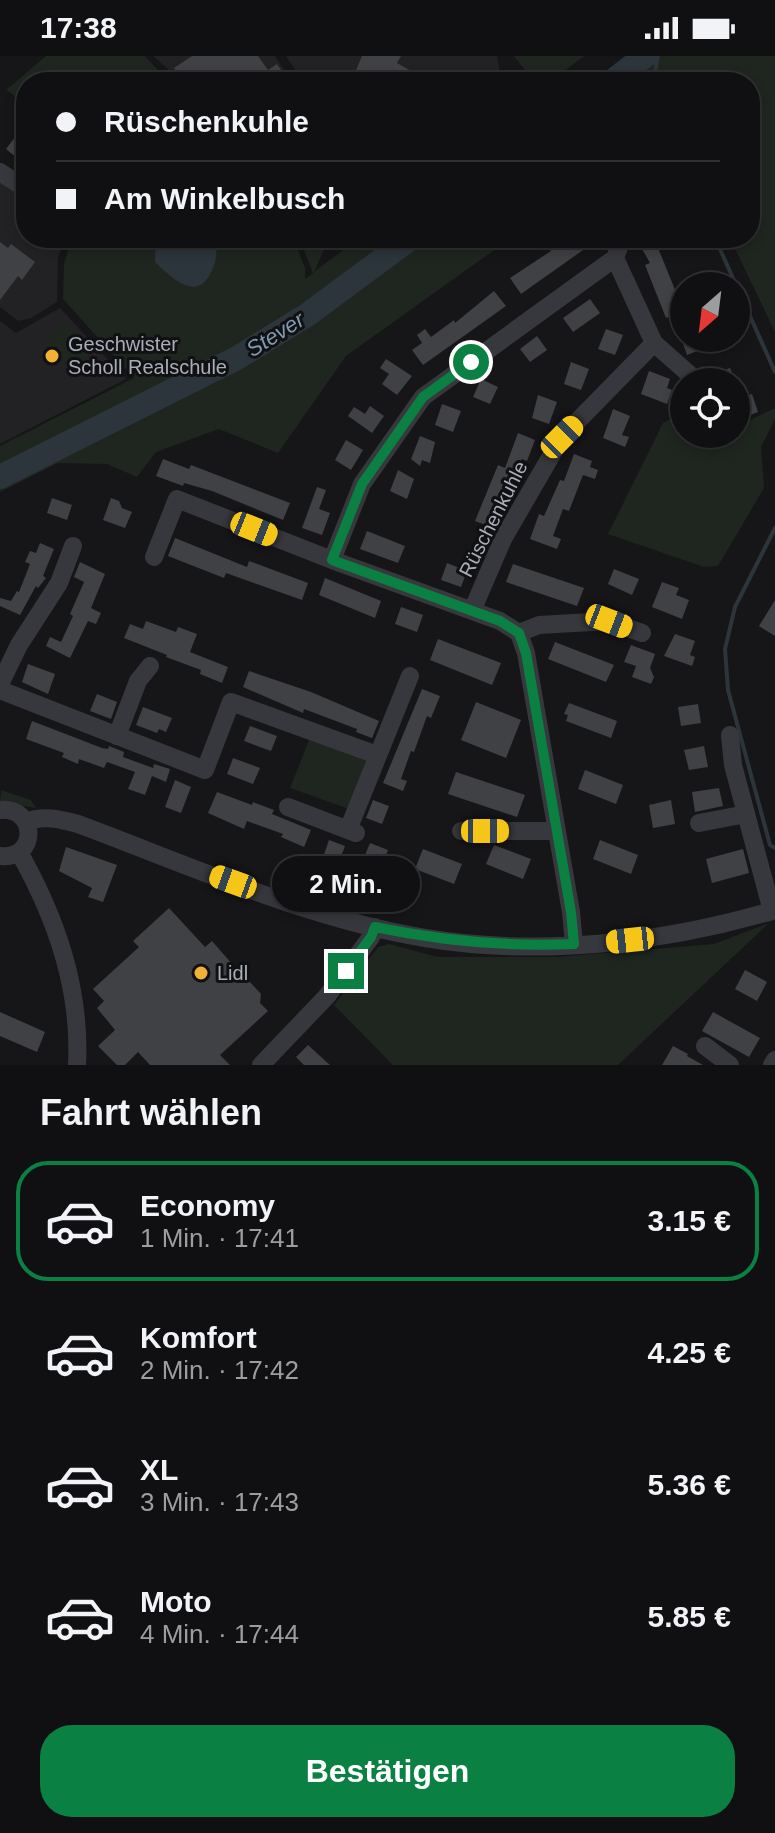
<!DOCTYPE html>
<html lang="de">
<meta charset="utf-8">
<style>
:root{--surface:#101012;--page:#19191b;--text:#f1f3f6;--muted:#9c9d9f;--line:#303032;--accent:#0b8043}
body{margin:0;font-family:Arial,sans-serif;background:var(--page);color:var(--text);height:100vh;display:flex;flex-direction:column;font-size:30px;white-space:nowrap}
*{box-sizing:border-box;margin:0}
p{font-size:26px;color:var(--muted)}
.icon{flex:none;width:44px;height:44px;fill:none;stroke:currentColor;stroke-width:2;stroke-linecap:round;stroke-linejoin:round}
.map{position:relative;height:1009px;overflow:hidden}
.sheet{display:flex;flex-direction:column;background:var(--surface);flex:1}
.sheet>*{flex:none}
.top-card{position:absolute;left:16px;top:16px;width:744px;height:176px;border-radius:32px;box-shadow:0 4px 12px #0003,0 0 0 2px var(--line);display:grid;align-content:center;height:176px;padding:0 40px;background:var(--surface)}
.needle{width:52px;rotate:208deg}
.tools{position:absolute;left:670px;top:216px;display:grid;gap:16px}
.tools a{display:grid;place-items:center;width:80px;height:80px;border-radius:50%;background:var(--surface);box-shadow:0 4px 12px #0003,0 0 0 2px var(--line);font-size:40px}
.end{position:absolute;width:36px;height:36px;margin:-18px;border:10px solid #0b8043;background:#fff;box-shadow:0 0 0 4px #fff}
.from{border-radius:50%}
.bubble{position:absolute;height:56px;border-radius:28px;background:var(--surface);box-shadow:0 4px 12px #0003,0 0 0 2px var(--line);font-size:26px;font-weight:700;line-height:56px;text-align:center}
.car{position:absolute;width:24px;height:48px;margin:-24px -12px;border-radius:10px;box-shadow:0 0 6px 2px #0007;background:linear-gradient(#f5c518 24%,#345 0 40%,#f5c518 0 76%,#345 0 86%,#f5c518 0)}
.top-card b{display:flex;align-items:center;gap:28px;height:76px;font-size:30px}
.top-card b+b{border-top:2px solid var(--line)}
.top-card i{width:20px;height:20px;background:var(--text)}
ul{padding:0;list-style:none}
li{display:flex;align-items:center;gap:24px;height:120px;margin:0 16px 12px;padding:0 24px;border:4px solid transparent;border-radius:32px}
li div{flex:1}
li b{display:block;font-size:30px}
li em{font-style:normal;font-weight:700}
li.active{border-color:var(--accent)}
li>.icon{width:72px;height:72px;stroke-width:1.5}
h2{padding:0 40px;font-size:36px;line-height:96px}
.action{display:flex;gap:16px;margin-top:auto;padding:16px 40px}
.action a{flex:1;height:92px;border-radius:32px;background:var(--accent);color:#fff;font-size:32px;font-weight:700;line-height:92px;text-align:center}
.status{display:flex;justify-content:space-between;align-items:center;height:56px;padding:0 40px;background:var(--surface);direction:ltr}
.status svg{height:22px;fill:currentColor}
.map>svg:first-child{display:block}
.built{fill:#222225}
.green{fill:#1e261f}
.water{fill:#2c353c}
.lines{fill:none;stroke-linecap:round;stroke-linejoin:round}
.stream{stroke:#2c353c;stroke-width:4}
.river{stroke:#2c353c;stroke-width:24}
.building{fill:#404145}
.minor{stroke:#37383d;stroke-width:18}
.route{stroke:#0b8043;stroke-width:10}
.poi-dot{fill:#f2b134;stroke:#111113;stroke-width:3}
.labels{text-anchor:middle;stroke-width:6;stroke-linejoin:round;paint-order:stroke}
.poi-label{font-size:20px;fill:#a8adb8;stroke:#111113;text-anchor:start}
.street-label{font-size:20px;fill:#a8adb8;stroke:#111113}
.water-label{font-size:22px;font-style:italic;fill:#7f9bb3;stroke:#111113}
</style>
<div class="status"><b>17:38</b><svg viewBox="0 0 49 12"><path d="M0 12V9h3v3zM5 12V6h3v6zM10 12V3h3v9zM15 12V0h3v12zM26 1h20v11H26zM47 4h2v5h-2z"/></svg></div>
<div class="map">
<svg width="775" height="1009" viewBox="0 0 775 1009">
<rect width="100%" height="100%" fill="#161618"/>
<path class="built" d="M153,0H275L292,26H182Z
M286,0H497L500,16L495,26H303Z
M0,121L26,139V182H66L58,201L57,246L31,262L18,265L0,251Z
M60,252L126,323L0,388V265L16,277Z"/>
<path class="green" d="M46,0H145L169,26H26V47L6,34Z
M514,0H584L550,26H534Z
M653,0H775V276L730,182H750V26H619Z
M72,182H293L305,212V223L313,217L299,182H329L314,216L359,182H511L346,300L278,397L219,373L156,396L137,421L107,408L58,407L0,436V390L134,322L63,243L64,208Z
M65,269L92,297L74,315L46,287Z
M775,352V363L761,391L764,432L718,510L704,511L608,478L663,367L684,355V378H736V371Z
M310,682L368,703L349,753L290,732Z
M1,734L31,744L36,752L0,746Z
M769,867L618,1009H393L334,949L378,891L389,888L438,901H556L714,888Z"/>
<path class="water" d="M156,182H213C218,193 217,203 212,214C198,248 172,222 155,206Z"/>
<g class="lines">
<path class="stream" d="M653,26L658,0
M715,182L775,316
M775,472L735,551L725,593L728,634L770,789L775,792"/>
<path class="river" d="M611,26L645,0
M0,421L237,302L307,259L411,182"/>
</g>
<path class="building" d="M192,0H258L268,14L277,8L289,26H274L267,15L250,26H183L174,12Z
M362,0H401L397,7L431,26H399L392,22L390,26H351Z
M26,67V99L21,105L6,93Z
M565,182H600L521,238L510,222L551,195L550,193Z
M636,182H654L684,256V282H701L705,292L687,299L673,259L666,262L645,209L650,207Z
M0,186L8,192L11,188L35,206L22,224L18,220L0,244Z
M494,235L506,250L423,309L412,294L422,287L417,279L425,273L431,281L454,264L455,267Z
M590,243L600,257L573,276L563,262Z
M606,273L623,279L615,299L598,293Z
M537,280L547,294L530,306L520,293Z
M386,303L412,320L397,339L382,328L389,318L380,312Z
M571,306L589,313L581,334L564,328Z
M730,312L736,326H710L709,321Z
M649,315L670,323L667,332L672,334L667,348L641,338Z
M481,323L498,331L490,348L473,341Z
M752,338L758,356L740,363L736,344Z
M538,339L557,346L549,368L532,362Z
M442,348L461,355L453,376L435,369Z
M370,350L384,360L372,377L348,360L354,351L365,358Z
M613,353L630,360L622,379L629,381L625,391L603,382Z
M518,377L535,384L527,405L522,403L491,471L475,465L498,409L505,412Z
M420,380L435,386L430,407L422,404L420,410L411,403Z
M346,384L363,394L351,414L335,404Z
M574,398L592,405L590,411L598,414L595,423L583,419L569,455L563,453L553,480L561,483L557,493L530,483L539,458L544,460L560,424L564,425Z
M163,403L189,413L191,409L290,447L283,464L212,435L184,427L183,430L156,420Z
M398,414L414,423L407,443L390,435Z
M317,431L326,434L319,453L330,457L322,479L302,472Z
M52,442L72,449L67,464L47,457Z
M111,442L119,445L122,452L132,456L125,472L103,464Z
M367,475L405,490L398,507L360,493Z
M175,482L247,511L249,505L308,527L302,544L226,517L224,522L168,500Z
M40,487L54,493L43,520L46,522L38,532L36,530L20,559L0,550V542L11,545L17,535L19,536L30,508L25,506L30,495L36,497Z
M80,506L105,518L91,552L101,557L96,568L88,565L70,602L46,590L50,581L61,586L73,560L70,558L84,526L74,521Z
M447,507L467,515L461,531L441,524Z
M513,508L584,532L577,550L506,526Z
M614,513L639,523L632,539L608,528Z
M325,522L381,545L375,562L319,539Z
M662,526L679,532L676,539L689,544L682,563L652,551Z
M775,544V580L759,570Z
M401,551L423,559L417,576L395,568Z
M146,565L176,576L178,571L197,578L190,596L228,611L222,627L200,618L201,614L166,601L167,599L124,582L130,568L143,573Z
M675,578L695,585L690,599L695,601L692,610L664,600Z
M438,583L501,607L492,629L430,604Z
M555,586L614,609L606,626L548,603Z
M631,589L655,598L650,612L654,621L651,628L632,621L636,610L624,606Z
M28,608L55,618L48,638L22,626Z
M249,615L311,636L379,665L372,682L356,676L357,673L304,653L303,657L243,631Z
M422,633L440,640L431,662L427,660L414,696L411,695L401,723L407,725L403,735L383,727Z
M97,638L117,646L111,663L90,655Z
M476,646L521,664L506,702L461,684Z
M569,647L617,665L611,682L566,665L568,659L564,658Z
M698,648L701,667L681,670L678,651Z
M143,651L172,662L166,676L159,673L157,677L136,669Z
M32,665L102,692L108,693L109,690L124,696L123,701L153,712L154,708L170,713L166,726L152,720L145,739L128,733L135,716L107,706L104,712L79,703L78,708L62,701L64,697L26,683Z
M250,670L277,680L271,695L244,685Z
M704,690L708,711L689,714L684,694Z
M233,702L260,712L253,728L227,718Z
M585,714L623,729L616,748L578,733Z
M456,716L525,739L517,761L448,738Z
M175,724L191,731L181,757L165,751Z
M719,732L723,750L695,756L692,736Z
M217,736L252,749L253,746L274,754L272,758L311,774L304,791L281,781L283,778L247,765L244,773L208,757Z
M373,744L389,750L382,768L366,762Z
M671,744L675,768L653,772L649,749Z
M329,784L345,790L335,816L320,810Z
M600,784L638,799L631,818L593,803Z
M370,787L388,794L380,816L361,809Z
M494,789L531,803L523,823L486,808Z
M66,791L117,809L103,846L88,841L92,832L59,815Z
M423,793L462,808L454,828L415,813Z
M743,793L749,817L712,827L706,803Z
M169,852L205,891L212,885L247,925L248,924L261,938L260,947L268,955L220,999L230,1009H150L138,996L125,1009H117L98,990L115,974L97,952L104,945L93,933L139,891L133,885Z
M745,914L767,926L757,945L735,933Z
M0,956L45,976L37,996L0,980Z
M713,956L760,982L749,1001L702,975Z
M308,989L330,1009H304L296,1001Z
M673,990L688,998L687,1000L703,1009H662Z"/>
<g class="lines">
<path class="minor" d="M0,116L26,133
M615,202L654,287L698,326
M154,501L177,443L332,504L500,565L519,577L526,597L571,856L574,888
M332,504L362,428L423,341L615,202L619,191L615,182
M472,555L503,483L562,381L654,287
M519,577L539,569L609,565L642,577
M0,628L19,589L59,527L73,490
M0,634L205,714L231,646L377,699
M730,679L733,709L772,855
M117,680L138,625L150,610
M288,751L356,777
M0,754C38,751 38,804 0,800
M26,766C43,759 60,763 78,768C191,810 305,862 425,882C540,901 664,887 775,854
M699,767L746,758
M348,774L410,620
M461,775H557
M19,796C56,862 81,932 77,1009
M705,990L730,1009
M261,1009L327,940L371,881L375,871
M772,1009L775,1004"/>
</g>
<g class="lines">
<path class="route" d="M346,915L371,881L375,871C442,885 506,891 574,888L571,856L526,597L519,577L500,565L332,504L362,428L423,341L471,306"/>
</g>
<g class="poi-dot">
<circle cx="52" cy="300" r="8"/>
<circle cx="201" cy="917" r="8"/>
</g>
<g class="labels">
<g class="poi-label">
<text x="68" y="295">Geschwister<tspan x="68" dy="23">Scholl Realschule</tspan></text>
<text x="217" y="924">Lidl</text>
</g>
<g class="street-label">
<text transform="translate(493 463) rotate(-63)" y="7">Rüschenkuhle</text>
</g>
<g class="water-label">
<text transform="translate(275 278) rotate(-32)" y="8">Stever</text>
</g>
</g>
</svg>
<div class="tools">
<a><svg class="needle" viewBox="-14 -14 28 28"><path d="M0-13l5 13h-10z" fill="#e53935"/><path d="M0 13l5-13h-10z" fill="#9c9d9f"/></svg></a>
<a><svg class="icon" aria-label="locate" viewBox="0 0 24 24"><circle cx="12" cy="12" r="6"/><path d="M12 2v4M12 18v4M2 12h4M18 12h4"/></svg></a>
</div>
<i class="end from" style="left:471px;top:306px"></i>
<i class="end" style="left:346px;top:915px"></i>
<div class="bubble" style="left:272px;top:800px;width:148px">2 Min.</div>
<i class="car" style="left:562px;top:381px;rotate:45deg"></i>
<i class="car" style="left:254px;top:473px;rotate:112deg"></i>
<i class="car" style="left:609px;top:565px;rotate:111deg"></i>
<i class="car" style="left:485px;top:775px;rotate:90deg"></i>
<i class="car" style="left:233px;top:826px;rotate:290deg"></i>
<i class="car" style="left:630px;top:884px;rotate:264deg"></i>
<div class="top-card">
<b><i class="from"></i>Rüschenkuhle</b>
<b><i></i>Am Winkelbusch</b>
</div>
</div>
<section class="sheet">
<h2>Fahrt wählen</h2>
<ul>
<li class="active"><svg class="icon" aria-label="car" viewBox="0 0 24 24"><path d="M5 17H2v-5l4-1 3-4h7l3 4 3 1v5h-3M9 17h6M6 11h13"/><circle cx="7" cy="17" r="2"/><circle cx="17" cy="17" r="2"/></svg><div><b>Economy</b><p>1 Min. · 17:41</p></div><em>3.15 €</em></li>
<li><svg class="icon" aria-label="car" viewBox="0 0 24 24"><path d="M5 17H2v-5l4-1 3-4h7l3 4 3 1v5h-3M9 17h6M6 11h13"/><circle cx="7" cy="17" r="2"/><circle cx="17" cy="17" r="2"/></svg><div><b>Komfort</b><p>2 Min. · 17:42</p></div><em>4.25 €</em></li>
<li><svg class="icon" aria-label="car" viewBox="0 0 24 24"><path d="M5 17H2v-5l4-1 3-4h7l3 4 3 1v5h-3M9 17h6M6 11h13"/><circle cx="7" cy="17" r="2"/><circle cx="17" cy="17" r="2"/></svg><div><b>XL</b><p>3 Min. · 17:43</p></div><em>5.36 €</em></li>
<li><svg class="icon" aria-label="car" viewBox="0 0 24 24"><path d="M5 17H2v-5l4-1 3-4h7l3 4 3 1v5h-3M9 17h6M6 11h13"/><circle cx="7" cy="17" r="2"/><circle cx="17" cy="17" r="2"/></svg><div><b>Moto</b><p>4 Min. · 17:44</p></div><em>5.85 €</em></li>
</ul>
<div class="action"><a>Bestätigen</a></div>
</section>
